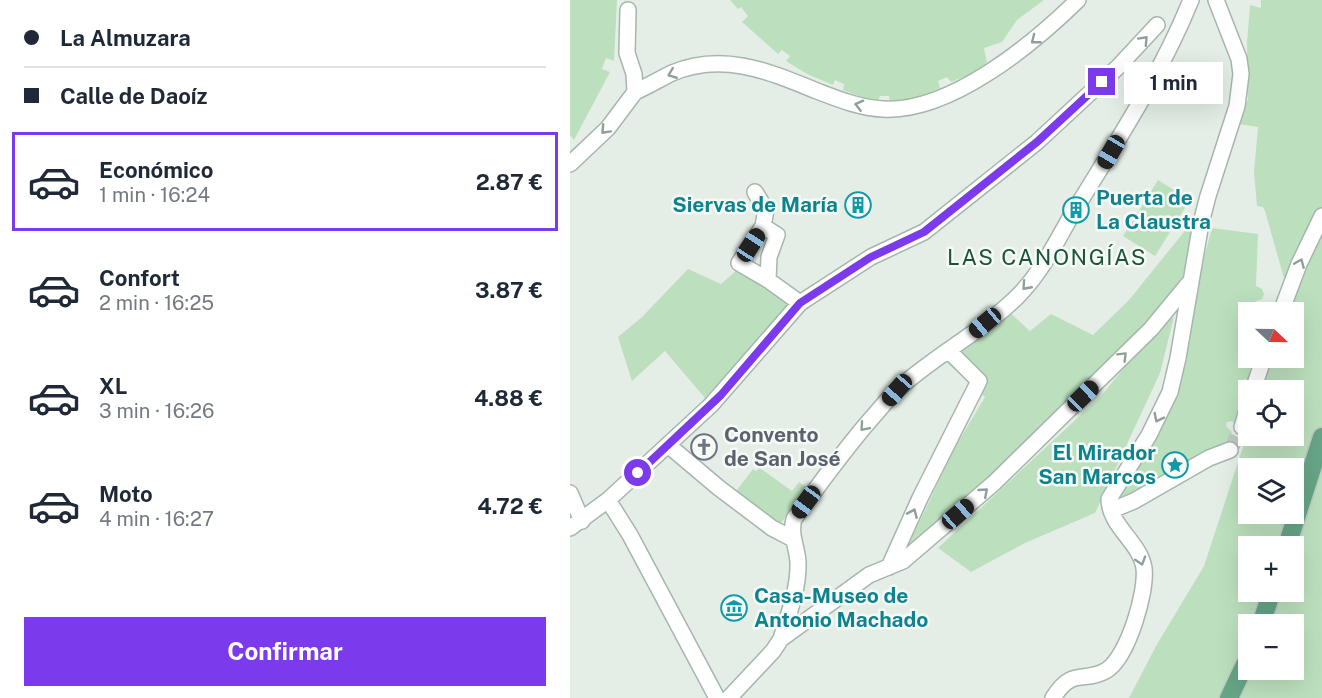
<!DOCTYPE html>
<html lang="es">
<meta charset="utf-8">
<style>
:root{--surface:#fff;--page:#f2f2f3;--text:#1f2937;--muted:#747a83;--line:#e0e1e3;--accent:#7c3aed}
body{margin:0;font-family:"Public Sans",sans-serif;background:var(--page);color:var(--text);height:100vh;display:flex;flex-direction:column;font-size:22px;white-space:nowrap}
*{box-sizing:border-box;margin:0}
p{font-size:20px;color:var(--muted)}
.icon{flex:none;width:33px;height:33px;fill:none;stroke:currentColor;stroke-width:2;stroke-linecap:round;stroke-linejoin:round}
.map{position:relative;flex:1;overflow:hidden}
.drawer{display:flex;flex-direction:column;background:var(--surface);width:570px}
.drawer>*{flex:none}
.banner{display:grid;align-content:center;height:132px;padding:0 24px;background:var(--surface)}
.needle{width:39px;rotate:112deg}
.fabs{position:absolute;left:668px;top:302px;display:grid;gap:12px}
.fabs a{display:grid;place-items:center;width:66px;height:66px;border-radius:0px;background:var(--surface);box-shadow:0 6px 24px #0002;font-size:30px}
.end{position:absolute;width:27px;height:27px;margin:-14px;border:8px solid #7c3aed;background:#fff;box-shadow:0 0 0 3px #fff}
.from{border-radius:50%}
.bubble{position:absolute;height:42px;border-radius:0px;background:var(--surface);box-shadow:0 6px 24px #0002;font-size:20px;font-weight:700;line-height:42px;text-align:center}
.car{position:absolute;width:18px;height:36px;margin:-18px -9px;border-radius:8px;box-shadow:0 0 4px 2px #0007;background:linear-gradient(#222 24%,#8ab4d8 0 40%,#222 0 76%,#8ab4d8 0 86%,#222 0)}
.banner b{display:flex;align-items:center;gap:21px;height:57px;font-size:22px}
.banner b+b{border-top:2px solid var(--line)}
.banner i{width:15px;height:15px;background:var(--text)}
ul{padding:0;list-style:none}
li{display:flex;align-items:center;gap:18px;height:99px;margin:0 12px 9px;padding:0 12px;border:3px solid transparent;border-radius:0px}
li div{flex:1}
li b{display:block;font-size:22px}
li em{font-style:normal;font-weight:700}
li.selected{border-color:var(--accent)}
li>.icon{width:54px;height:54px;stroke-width:1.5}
.cta{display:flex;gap:12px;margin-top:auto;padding:12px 24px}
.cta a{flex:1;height:69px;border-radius:0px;background:var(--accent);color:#fff;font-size:24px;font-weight:700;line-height:69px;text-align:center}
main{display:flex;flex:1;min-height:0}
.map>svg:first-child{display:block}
.green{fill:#bce0bd;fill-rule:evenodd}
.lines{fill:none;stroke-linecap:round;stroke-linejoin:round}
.minor-tunnel{stroke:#bdcbc3;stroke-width:15;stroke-dasharray:15 8;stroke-linecap:butt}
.minor-casing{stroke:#a6b6ad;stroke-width:18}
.major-casing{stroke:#c1cac5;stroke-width:21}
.minor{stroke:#fff;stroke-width:15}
.major{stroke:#66a586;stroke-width:18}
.oneway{stroke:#90a098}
.route{stroke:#7c3aed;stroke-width:8}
.labels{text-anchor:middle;stroke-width:5;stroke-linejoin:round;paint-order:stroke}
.culture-label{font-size:21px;font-weight:bold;fill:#0d838f;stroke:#f5faf6;text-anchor:start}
.worship-label{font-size:21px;font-weight:bold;fill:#5b616d;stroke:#f5faf6;text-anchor:start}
.neighbourhood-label{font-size:22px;letter-spacing:1.5px;fill:#1d5439;stroke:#f5faf6}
</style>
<main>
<section class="drawer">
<div class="banner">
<b><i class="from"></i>La Almuzara</b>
<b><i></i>Calle de Daoíz</b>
</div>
<ul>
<li class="selected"><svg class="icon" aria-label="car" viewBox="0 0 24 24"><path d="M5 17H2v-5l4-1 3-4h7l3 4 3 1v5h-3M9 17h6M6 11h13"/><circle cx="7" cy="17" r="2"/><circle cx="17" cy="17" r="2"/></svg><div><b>Económico</b><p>1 min · 16:24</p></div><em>2.87 €</em></li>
<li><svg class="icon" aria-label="car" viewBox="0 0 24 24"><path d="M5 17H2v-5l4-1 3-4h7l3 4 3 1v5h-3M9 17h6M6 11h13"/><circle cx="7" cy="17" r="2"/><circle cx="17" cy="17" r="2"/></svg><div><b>Confort</b><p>2 min · 16:25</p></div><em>3.87 €</em></li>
<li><svg class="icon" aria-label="car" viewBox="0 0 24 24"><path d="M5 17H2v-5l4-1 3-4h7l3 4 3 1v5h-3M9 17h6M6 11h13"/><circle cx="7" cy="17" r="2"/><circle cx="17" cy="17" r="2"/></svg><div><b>XL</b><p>3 min · 16:26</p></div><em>4.88 €</em></li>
<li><svg class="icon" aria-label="car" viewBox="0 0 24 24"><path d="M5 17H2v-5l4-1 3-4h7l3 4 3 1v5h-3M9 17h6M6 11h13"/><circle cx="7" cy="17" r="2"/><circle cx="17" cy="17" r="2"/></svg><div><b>Moto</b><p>4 min · 16:27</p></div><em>4.72 €</em></li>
</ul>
<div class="cta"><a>Confirmar</a></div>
</section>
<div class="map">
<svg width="752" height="698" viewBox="0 0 752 698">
<rect width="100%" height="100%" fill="#e4eee7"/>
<path class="green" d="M0,0H47L44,61L36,58L32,69L40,72L4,140L0,135Z
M160,0H474L447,20L432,42L414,48L417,63L405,72L381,82L377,77L368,81L370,88L337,102L320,103L319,96H310L307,103L273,90L274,84L265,80L263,85L237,74L216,61L220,56L212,50L208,54L172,22L178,16L171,7L168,9Z
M691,0H752V698H559L586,646L634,566L678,432V435H723V390H692L703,357H723V312H718L721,303L695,211L693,207L687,206L684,172L688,127L669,124L678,99L677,43L680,5L691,8ZM678,468H723V513H678ZM678,546H723V591H678ZM678,624H723V669H678Z
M588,180L620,200L585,256L553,236Z
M626,217L618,278L562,345L412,490L338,546L384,449L415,397L375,361L438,311L460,331L481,314L523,335L559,300Z
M642,228L688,234L686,286L692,289L694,294L692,299L684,302L683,312H678V349L675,368H680L679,380L674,379L669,401L668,425L661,421L657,422L656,426L662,432L653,445L556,496H552L550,492L551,489L590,430L605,402L616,361L629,276Z
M169,268L219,304L135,398L95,351L62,381L48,337L72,317L118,269L151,284Z
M604,317L590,373L525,513L455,543L401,572L368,548L531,396L589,325Z
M190,468L222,491L229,482L237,488L208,527L164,494L183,469L186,471Z"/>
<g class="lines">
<path class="minor-tunnel" d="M660,450L672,427"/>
<g class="minor-casing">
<path id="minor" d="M65,92C78,86 90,79 102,73C153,51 200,72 247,91C268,99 290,108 313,109C380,113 463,44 508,0
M0,164L38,128L65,92L64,74L57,53L58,10
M185,192L196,210L193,226
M198,280L169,263L193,226L207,235L199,257L198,280L230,303
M711,312L729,264L752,216
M683,390L694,357
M672,427L678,407
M98,445L149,488L202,528L223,539
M0,493L12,521
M38,500L60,535L147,698
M542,510L564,501L639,458L660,450
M0,528L38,500L141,405L230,303L301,257L354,232L467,142L548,67L587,25
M319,567L350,498L409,381L379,351
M211,639C218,615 228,591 228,566C229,550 219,536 224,519C249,485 273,451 301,419C310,409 319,397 329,388C366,355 411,332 447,297C471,273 484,246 500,218C543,147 590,77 621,0
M159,698L203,651L211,639L299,575L333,561L424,483L581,329L619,283
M483,698C503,666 514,684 537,670C558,656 577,592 574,568C570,542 539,526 539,499L579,435L600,392L608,358L631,223L638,196L667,106L671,74L669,59L646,0"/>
</g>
<g class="major-casing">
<path id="major" d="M717,546L752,437
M691,624L702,591
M659,698L678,658"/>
</g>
<use href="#minor" class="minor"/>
<use href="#major" class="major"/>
</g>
<defs><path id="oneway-chevron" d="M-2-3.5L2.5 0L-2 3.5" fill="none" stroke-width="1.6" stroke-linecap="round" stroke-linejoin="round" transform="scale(1.5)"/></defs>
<g class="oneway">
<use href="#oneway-chevron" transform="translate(465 40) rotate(142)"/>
<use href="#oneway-chevron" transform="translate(574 40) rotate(-47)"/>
<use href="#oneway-chevron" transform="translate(102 74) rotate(158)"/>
<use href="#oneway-chevron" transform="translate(289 105) rotate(-166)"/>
<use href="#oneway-chevron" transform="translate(35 130) rotate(133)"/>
<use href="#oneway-chevron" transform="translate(730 263) rotate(-67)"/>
<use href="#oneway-chevron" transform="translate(456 286) rotate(132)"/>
<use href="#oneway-chevron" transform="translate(553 356) rotate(-45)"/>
<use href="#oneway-chevron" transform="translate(588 418) rotate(117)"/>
<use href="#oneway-chevron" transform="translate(294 427) rotate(131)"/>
<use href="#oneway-chevron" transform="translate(414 492) rotate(-41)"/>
<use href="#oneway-chevron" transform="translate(343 513) rotate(-66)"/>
<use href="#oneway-chevron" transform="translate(571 561) rotate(73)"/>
</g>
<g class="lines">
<path class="route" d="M68,473L151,395L230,303L301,257L354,232L467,142L532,82"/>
</g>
<defs>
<g id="building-ring" transform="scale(1.35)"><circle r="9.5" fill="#f5faf6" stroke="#0f9aa8" stroke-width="1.5"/><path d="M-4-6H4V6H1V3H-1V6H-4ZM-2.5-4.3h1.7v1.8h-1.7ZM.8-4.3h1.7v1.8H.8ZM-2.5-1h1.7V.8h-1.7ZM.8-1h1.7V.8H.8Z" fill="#0f9aa8"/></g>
<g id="church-ring" transform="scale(1.35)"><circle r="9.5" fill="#f5faf6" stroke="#6b7280" stroke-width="1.5"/><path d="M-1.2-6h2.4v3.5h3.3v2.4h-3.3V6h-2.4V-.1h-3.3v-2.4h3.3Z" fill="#6b7280"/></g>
<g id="sight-ring" transform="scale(1.35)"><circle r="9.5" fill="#f5faf6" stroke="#0f9aa8" stroke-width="1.5"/><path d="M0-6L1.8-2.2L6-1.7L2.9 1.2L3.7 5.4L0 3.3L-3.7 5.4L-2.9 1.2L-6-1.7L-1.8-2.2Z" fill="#0f9aa8"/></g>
<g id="museum-ring" transform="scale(1.35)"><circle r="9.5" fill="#f5faf6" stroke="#0f9aa8" stroke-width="1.5"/><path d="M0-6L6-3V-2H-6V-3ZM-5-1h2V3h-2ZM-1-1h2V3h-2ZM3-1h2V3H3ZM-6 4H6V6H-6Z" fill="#0f9aa8"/></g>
</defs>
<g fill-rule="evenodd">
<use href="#building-ring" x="288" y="205"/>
<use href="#building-ring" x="506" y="210"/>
<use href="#church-ring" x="134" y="447"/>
<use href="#sight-ring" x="605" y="465"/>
<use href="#museum-ring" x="164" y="608"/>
</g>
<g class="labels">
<g class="culture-label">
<text x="526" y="205">Puerta de<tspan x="526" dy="24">La Claustra</tspan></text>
<text x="268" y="212" text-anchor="end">Siervas de María</text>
<text x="586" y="460" text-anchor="end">El Mirador<tspan x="586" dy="24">San Marcos</tspan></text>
<text x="184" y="603">Casa-Museo de<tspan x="184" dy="24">Antonio Machado</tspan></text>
</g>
<g class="worship-label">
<text x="154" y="442">Convento<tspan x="154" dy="24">de San José</tspan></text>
</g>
<g class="neighbourhood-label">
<text x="477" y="265">LAS CANONGÍAS</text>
</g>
</g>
</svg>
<div class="fabs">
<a><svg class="needle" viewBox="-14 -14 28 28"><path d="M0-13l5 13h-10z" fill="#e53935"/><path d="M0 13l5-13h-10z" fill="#747a83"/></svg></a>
<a><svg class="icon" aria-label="locate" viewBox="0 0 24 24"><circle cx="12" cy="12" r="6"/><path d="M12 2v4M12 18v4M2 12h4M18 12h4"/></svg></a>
<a><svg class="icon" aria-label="layers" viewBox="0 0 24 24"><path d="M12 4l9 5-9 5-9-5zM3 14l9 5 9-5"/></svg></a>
<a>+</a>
<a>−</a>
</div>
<i class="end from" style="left:68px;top:473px"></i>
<i class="end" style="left:532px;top:82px"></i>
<div class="bubble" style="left:554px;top:62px;width:99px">1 min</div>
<i class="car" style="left:541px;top:152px;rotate:210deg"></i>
<i class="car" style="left:181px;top:245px;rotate:33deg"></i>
<i class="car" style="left:415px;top:323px;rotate:230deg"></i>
<i class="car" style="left:327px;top:390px;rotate:221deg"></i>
<i class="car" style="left:513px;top:396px;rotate:46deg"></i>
<i class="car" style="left:236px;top:502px;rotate:216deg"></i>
<i class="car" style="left:388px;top:514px;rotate:49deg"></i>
</div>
</main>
